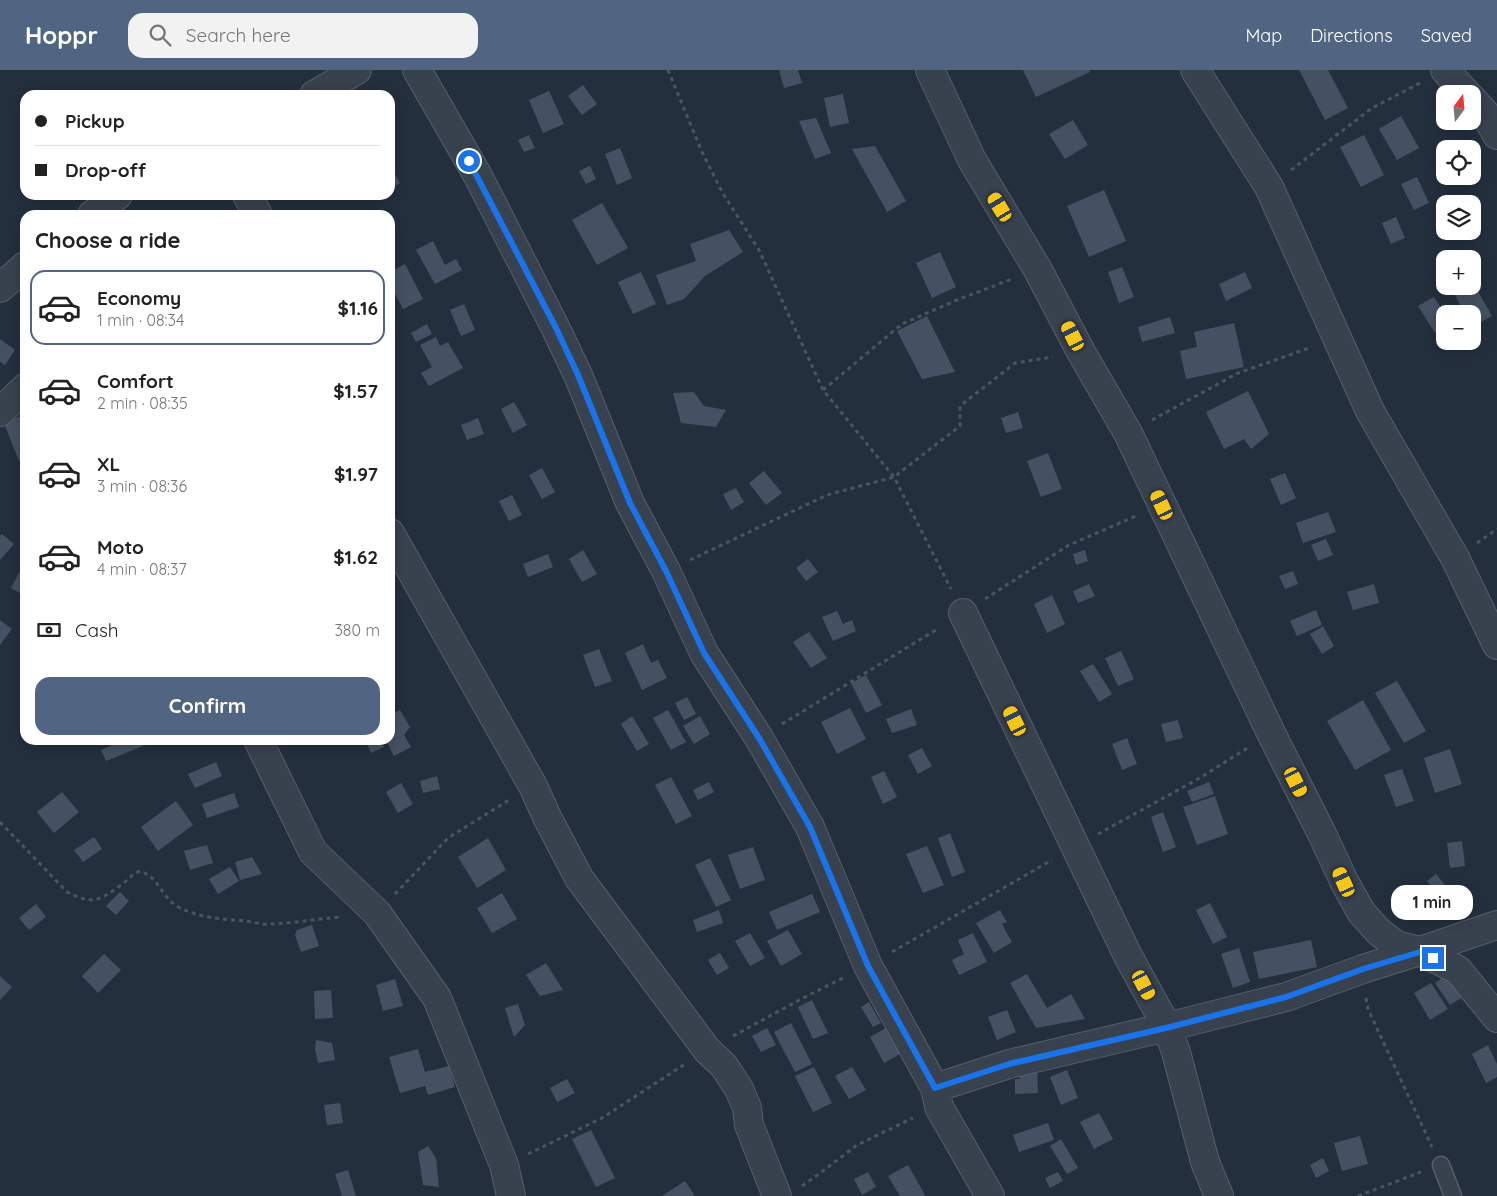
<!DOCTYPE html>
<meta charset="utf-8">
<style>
:root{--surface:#fff;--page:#f2f2f2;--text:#222;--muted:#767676;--line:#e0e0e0;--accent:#516482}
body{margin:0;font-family:Quicksand,sans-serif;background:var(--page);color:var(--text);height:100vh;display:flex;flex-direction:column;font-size:19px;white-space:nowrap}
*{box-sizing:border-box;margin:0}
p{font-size:16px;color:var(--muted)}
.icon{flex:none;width:28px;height:28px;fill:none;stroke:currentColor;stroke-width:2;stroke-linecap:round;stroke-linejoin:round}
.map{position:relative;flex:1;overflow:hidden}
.side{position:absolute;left:20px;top:140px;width:375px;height:535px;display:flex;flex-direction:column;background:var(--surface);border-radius:15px;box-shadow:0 2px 12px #0003}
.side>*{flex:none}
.banner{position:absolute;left:20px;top:20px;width:375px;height:110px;border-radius:15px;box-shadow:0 2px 12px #0003;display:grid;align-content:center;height:110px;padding:0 15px;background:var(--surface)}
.needle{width:32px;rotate:16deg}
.buttons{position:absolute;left:1436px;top:15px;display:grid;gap:10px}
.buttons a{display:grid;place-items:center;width:45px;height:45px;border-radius:10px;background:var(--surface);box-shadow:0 2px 12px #0003;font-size:25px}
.end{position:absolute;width:22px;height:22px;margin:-11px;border:6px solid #1a73e8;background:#fff;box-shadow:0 0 0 2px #fff}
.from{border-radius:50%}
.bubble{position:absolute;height:35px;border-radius:15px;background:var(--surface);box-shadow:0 2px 12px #0003;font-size:16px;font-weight:700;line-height:35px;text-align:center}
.car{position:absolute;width:15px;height:30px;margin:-15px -8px;border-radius:6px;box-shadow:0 0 4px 1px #0007;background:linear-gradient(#f5c518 24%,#345 0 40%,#f5c518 0 76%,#345 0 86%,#f5c518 0)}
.banner b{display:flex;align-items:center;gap:18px;height:48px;font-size:19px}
.banner b+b{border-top:1px solid var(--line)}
.banner i{width:12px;height:12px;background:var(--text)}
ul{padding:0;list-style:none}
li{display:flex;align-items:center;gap:15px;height:75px;margin:0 10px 8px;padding:0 5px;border:2px solid transparent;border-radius:15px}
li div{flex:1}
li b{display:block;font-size:19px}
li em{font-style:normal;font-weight:700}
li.selected{border-color:var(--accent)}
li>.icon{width:45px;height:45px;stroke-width:1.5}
h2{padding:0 15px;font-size:22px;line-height:60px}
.pay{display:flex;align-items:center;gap:12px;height:55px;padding:0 15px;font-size:19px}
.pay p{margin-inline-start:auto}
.action{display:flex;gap:10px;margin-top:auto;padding:10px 15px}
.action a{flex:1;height:58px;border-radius:15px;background:var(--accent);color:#fff;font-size:20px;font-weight:700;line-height:58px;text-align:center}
header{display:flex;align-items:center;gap:30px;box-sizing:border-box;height:70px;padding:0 25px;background:var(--accent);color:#fff}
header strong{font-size:24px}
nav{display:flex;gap:28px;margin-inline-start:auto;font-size:18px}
.search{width:350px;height:45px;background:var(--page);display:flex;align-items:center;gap:12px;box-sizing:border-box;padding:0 18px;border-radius:15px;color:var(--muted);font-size:19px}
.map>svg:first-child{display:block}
.building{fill:#455162}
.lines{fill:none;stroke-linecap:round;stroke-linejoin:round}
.service-casing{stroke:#565f6c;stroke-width:19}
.minor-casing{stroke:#565f6c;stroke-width:30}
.path{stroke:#44595c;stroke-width:3;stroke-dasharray:4 4;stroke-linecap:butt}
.service{stroke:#38414e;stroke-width:16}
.minor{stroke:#38414e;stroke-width:28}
.route{stroke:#1a73e8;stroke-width:6}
</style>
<header>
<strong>Hoppr</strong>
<div class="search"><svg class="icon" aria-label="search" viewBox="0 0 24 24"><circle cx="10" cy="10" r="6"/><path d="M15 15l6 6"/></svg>Search here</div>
<nav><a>Map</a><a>Directions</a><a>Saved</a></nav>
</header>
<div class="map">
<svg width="1497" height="1126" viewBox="0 0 1497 1126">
<rect width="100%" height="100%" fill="#242f3e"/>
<path class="building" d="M779,0H798L802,13L784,18Z
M1023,0H1089L1090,2L1036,27Z
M1299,0H1328L1348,38L1325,50Z
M583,15L597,34L582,45L568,26Z
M549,21L564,54L543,63L529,30Z
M843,24L849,53L830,57L824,28Z
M1401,46L1419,78L1397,90L1379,59Z
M816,48L831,83L815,89L799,51Z
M1073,50L1088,75L1065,89L1049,64Z
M529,65L535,78L524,82L518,70Z
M1364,65L1384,105L1361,117L1340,77Z
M875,76L906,131L887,142L852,79Z
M620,78L632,108L617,115L605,84Z
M390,96L400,113L390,119Z
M590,96L596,109L586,114L579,101Z
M1417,107L1429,133L1414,140L1401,114Z
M1104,120L1126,171L1089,187L1067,136Z
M602,133L628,178L597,195L572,150Z
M1396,147L1405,168L1391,174L1382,153Z
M729,160L743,182L705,206L684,229L667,235L656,205L696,191L690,174Z
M433,171L445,195L456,189L462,200L435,214L416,180Z
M940,182L956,217L932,228L916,193Z
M405,194L423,229L403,239L390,214V202Z
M1122,197L1134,227L1119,233L1108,202Z
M641,202L656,234L633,244L618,212Z
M1245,202L1252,218L1226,231L1219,214Z
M1472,211L1492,246L1472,257V244H1465L1451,218L1454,216H1472Z
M1434,227L1445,244V257L1435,263L1418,236Z
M464,234L475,260L461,266L450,240Z
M927,246L955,302L922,309L897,261Z
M1170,247L1175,263L1142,272L1138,257Z
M1234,253L1244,297L1186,309L1180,281L1197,277L1194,262Z
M427,254L432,264L416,272L411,263Z
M436,267L440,276L448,272L463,298L429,316L421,303L432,297L420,275Z
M0,269L15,280L5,295L0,292Z
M1248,321L1269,364L1251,379L1244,369L1224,379L1206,342Z
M694,322L704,336L726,340L716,357L681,353L673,323Z
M514,332L527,355L513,363L501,339Z
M1018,342L1023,358L1006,363L1001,348Z
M23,345L25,350V388L19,391L4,353Z
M478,348L484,364L467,370L461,355Z
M1048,383L1062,419L1041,427L1027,391Z
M542,398L555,422L542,429L529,405Z
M764,401L782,423L766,435L749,413Z
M1285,403L1296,428L1281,435L1270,409Z
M736,418L744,432L731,440L723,424Z
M512,425L522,445L509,451L499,431Z
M1328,442L1336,462L1303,473L1296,453Z
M2,464L14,474L0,490V466Z
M1326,469L1333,485L1318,491L1311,475Z
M583,480L597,504L582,512L569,489Z
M1085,480L1088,491L1076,495L1073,484Z
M548,484L553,497L528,507L523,494Z
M808,489L818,502L806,511L796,498Z
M25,492V526L11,518Z
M1293,501L1298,514L1285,519L1279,506Z
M1089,514L1095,526L1078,533L1073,521Z
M1374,514L1379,533L1353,540L1347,522Z
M1052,525L1065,554L1047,563L1034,534Z
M1316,540L1322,555L1297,566L1290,551Z
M837,541L843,554L852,550L856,561L833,571L822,547Z
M0,550L12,559L0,575Z
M1323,556L1334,576L1322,584L1310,564Z
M809,562L827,588L811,598L793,572Z
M643,574L651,593L658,590L667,608L642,620L625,583Z
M599,579L612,611L595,617L583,585Z
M1121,581L1134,609L1118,616L1105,588Z
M1093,594L1112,624L1099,632L1080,601Z
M866,605L882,635L866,643L851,613Z
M1397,611L1426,661L1404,673L1375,623Z
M687,627L696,644L684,650L675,633Z
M1363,630L1391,680L1355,700L1327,651Z
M850,638L866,669L837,684L821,652Z
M911,639L917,655L892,663L886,649Z
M400,640L410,657L404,665L411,677L394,686L386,670H390V645Z
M668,640L686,672L671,680L653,648Z
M632,646L649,674L637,681L621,654Z
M700,646L710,664L694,674L683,656Z
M1178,650L1183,668L1166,672L1161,654Z
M1127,668L1137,694L1122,700L1112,674Z
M110,670H144L148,674L106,691L101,680L112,675Z
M365,670H380L384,677L371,683Z
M922,678L932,696L918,704L908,685Z
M1450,679L1462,714L1435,723L1424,688Z
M216,692L222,706L195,718L188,704Z
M1402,699L1414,731L1396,737L1384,705Z
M884,701L897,727L883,734L871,707Z
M437,706L440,719L423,723L420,711Z
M671,707L692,746L676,754L655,715Z
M709,712L714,722L698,730L693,720Z
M1209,712L1214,724L1192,732L1187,721Z
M401,713L413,734L398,743L386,722Z
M62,722L79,742L54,763L37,742Z
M234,723L239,737L207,748L202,734Z
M1215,726L1228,764L1197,775L1183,737Z
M176,731L193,755L158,781L141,757Z
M1163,742L1176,777L1163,782L1151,747Z
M950,763L965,802L952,807L938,768Z
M94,767L102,779L83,792L74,780Z
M488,768L506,800L477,818L458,787Z
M1462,771L1465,796L1450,798L1447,773Z
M207,775L213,793L190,800L184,781Z
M927,776L944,815L923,823L906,784Z
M753,777L765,810L740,819L728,785Z
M252,787L262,804L240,810L235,792Z
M710,788L731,830L716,837L695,795Z
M230,797L239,811L218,824L209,809Z
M1436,804L1446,816L1436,823L1427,811Z
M120,822L129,831L116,845L106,836Z
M502,823L517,849L492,863L477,838Z
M812,824L820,842L777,860L769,842Z
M1210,833L1227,867L1213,874L1196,840Z
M36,834L46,847L29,860L19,848Z
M719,840L723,853L697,862L693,850Z
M1000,840L1007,852L1002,854L1012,872L994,883L976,853Z
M312,855L319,876L301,882L295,865L297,860Z
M788,860L802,884L781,896L767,871Z
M750,863L765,888L750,896L735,871Z
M973,863L987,892L959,905L952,890L964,884L958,870Z
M1311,870L1317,897L1259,909L1253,882Z
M1239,878L1250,912L1233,918L1221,884Z
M720,883L729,898L717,905L708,890Z
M104,884L121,900L98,923L82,906Z
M546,893L563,920L540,926L526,905Z
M1027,904L1047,938L1071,924L1085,949L1036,958L1010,913Z
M1448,904L1463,927L1450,935L1435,913Z
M0,906L12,917L0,930Z
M395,909L403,936L383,941L376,915Z
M1431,913L1448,939L1430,950L1414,923Z
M331,920L333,948L315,949L314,921Z
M812,930L828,963L813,969L798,937Z
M869,932L881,953L873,957L861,937Z
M518,934L525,955L514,967L505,938Z
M1007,940L1016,962L997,970L988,947Z
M791,953L812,994L795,1002L774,962Z
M767,958L776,975L761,982L752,966Z
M886,958L900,984L884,993L870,967Z
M316,970L332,973L335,990L318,993L315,979Z
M1488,975L1497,994V1007L1486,1013L1472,984Z
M418,979L425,1002L449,996L455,1017L428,1025L425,1016L400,1023L389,987Z
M1037,993L1038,1023L1015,1024V1009H1020L1019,994Z
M814,997L832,1033L813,1042L795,1006Z
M852,997L866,1020L849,1029L835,1006Z
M1067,1000L1078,1028L1061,1035L1050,1007Z
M567,1009L575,1023L557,1032L550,1018Z
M340,1033L343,1053L327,1055L324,1035Z
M1099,1043L1113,1069L1094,1079L1080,1052Z
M1048,1053L1054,1070L1019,1082L1013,1065Z
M591,1060L615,1108L596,1117L572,1069Z
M1360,1066L1368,1094L1342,1101L1334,1073Z
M1061,1069L1078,1098L1067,1104L1050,1076Z
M428,1076L436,1088L439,1117L423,1115L418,1082Z
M1323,1088L1329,1101L1316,1108L1310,1095Z
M908,1095L925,1125L924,1126H900L888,1106Z
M348,1100L356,1126H342L335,1104Z
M868,1102L876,1117L862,1125L854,1109Z
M1058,1102L1063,1111L1050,1118L1045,1108Z
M685,1111L695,1126H662Z"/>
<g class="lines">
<g class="service-casing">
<path id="service" d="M1441,1095L1453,1126"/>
</g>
<g class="minor-casing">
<path id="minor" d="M417,0L478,106L556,259L578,305L630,433L666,501L704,583L759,668L810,757L868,896L935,1018L939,1037L990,1126
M930,0L972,90L1038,200L1081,282L1128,363L1271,663L1321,762L1344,811L1361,842L1379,862L1396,875L1420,881L1458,900L1497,948
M1195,0L1269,117L1370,341L1455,488L1497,575
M1445,0L1467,24
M314,25L357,0
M1472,29L1484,42L1497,65
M247,125L258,145
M92,145L118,125
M0,218L25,196
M0,342L25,318
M390,463L533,716L547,747L579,808L707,980L724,996L739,1019L747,1038L749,1055L777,1126
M963,543L1128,886L1167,957L1176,982L1205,1092L1219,1126
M258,670L313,782L377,843L437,928L504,1095L511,1126
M935,1018L1009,994L1167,957L1286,927L1363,899L1420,881L1497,855"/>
</g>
<path class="path" d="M668,0L702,82L722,122L759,180L823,320L894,407L951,519
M1291,100L1372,38L1422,12
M823,320L902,254L957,230L1012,209
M1152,350L1238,303L1312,277
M1477,473L1497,459
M690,490L827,425L894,407L960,356V336L1015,293L1053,287
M985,529L1069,475L1136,446
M782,654L939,558
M0,752L67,822C92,835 99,831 121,815C128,810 132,804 140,801C160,808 161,827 178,837C199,848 222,849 245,851C254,852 263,855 271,854C294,853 317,849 340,847
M1098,764L1198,709L1249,677
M395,824L448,768L509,730
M892,882L1052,790
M1366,928L1368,939L1432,1077
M733,966L803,928L843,908
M528,1084L602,1048L685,994
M802,1116L823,1101L857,1075L913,1048
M1358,1126L1421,1102"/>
<use href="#service" class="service"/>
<use href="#minor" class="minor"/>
</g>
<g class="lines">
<path class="route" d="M469,91L556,258L578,305L630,433L666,501L704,583L759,668L810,757L868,896L935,1018L1009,994L1166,958L1286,927L1363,899L1420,882L1433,888"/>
</g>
</svg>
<div class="buttons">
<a><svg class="needle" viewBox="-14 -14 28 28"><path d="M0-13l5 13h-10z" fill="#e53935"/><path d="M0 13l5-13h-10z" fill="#767676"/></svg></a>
<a><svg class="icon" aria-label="locate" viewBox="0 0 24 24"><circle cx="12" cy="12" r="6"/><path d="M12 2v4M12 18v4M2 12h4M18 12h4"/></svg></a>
<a><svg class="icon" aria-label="layers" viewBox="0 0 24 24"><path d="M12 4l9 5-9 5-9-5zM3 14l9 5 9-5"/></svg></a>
<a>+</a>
<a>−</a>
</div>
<i class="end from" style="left:469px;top:91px"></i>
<i class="end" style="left:1433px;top:888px"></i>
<div class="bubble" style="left:1391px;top:815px;width:82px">1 min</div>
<i class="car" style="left:1000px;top:137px;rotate:329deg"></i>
<i class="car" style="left:1073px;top:266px;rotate:333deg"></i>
<i class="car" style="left:1162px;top:435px;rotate:335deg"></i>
<i class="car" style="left:1015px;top:651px;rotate:334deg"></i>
<i class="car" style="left:1296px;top:712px;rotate:153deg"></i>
<i class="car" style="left:1344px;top:812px;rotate:336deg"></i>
<i class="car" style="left:1144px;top:915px;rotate:152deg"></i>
<div class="banner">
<b><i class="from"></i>Pickup</b>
<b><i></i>Drop-off</b>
</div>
<section class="side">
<h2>Choose a ride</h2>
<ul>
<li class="selected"><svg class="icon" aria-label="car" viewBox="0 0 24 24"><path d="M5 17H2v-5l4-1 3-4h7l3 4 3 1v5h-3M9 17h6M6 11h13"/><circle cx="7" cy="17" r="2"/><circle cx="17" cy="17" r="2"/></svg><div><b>Economy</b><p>1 min · 08:34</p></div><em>$1.16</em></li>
<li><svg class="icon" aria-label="car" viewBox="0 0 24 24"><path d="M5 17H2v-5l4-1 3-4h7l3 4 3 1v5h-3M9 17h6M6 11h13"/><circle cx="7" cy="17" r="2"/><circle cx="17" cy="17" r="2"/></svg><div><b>Comfort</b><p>2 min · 08:35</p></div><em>$1.57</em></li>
<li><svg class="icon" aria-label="car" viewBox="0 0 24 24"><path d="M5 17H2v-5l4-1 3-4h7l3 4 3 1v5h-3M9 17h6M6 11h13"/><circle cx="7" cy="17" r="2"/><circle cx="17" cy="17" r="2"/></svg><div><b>XL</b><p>3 min · 08:36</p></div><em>$1.97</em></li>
<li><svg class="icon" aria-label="car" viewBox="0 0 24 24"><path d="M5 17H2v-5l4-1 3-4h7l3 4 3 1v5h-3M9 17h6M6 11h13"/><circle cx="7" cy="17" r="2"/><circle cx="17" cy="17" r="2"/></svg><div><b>Moto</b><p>4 min · 08:37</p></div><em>$1.62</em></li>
</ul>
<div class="pay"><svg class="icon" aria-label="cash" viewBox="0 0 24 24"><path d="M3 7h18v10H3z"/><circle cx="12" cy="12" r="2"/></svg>Cash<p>380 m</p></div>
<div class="action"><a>Confirm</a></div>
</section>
</div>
